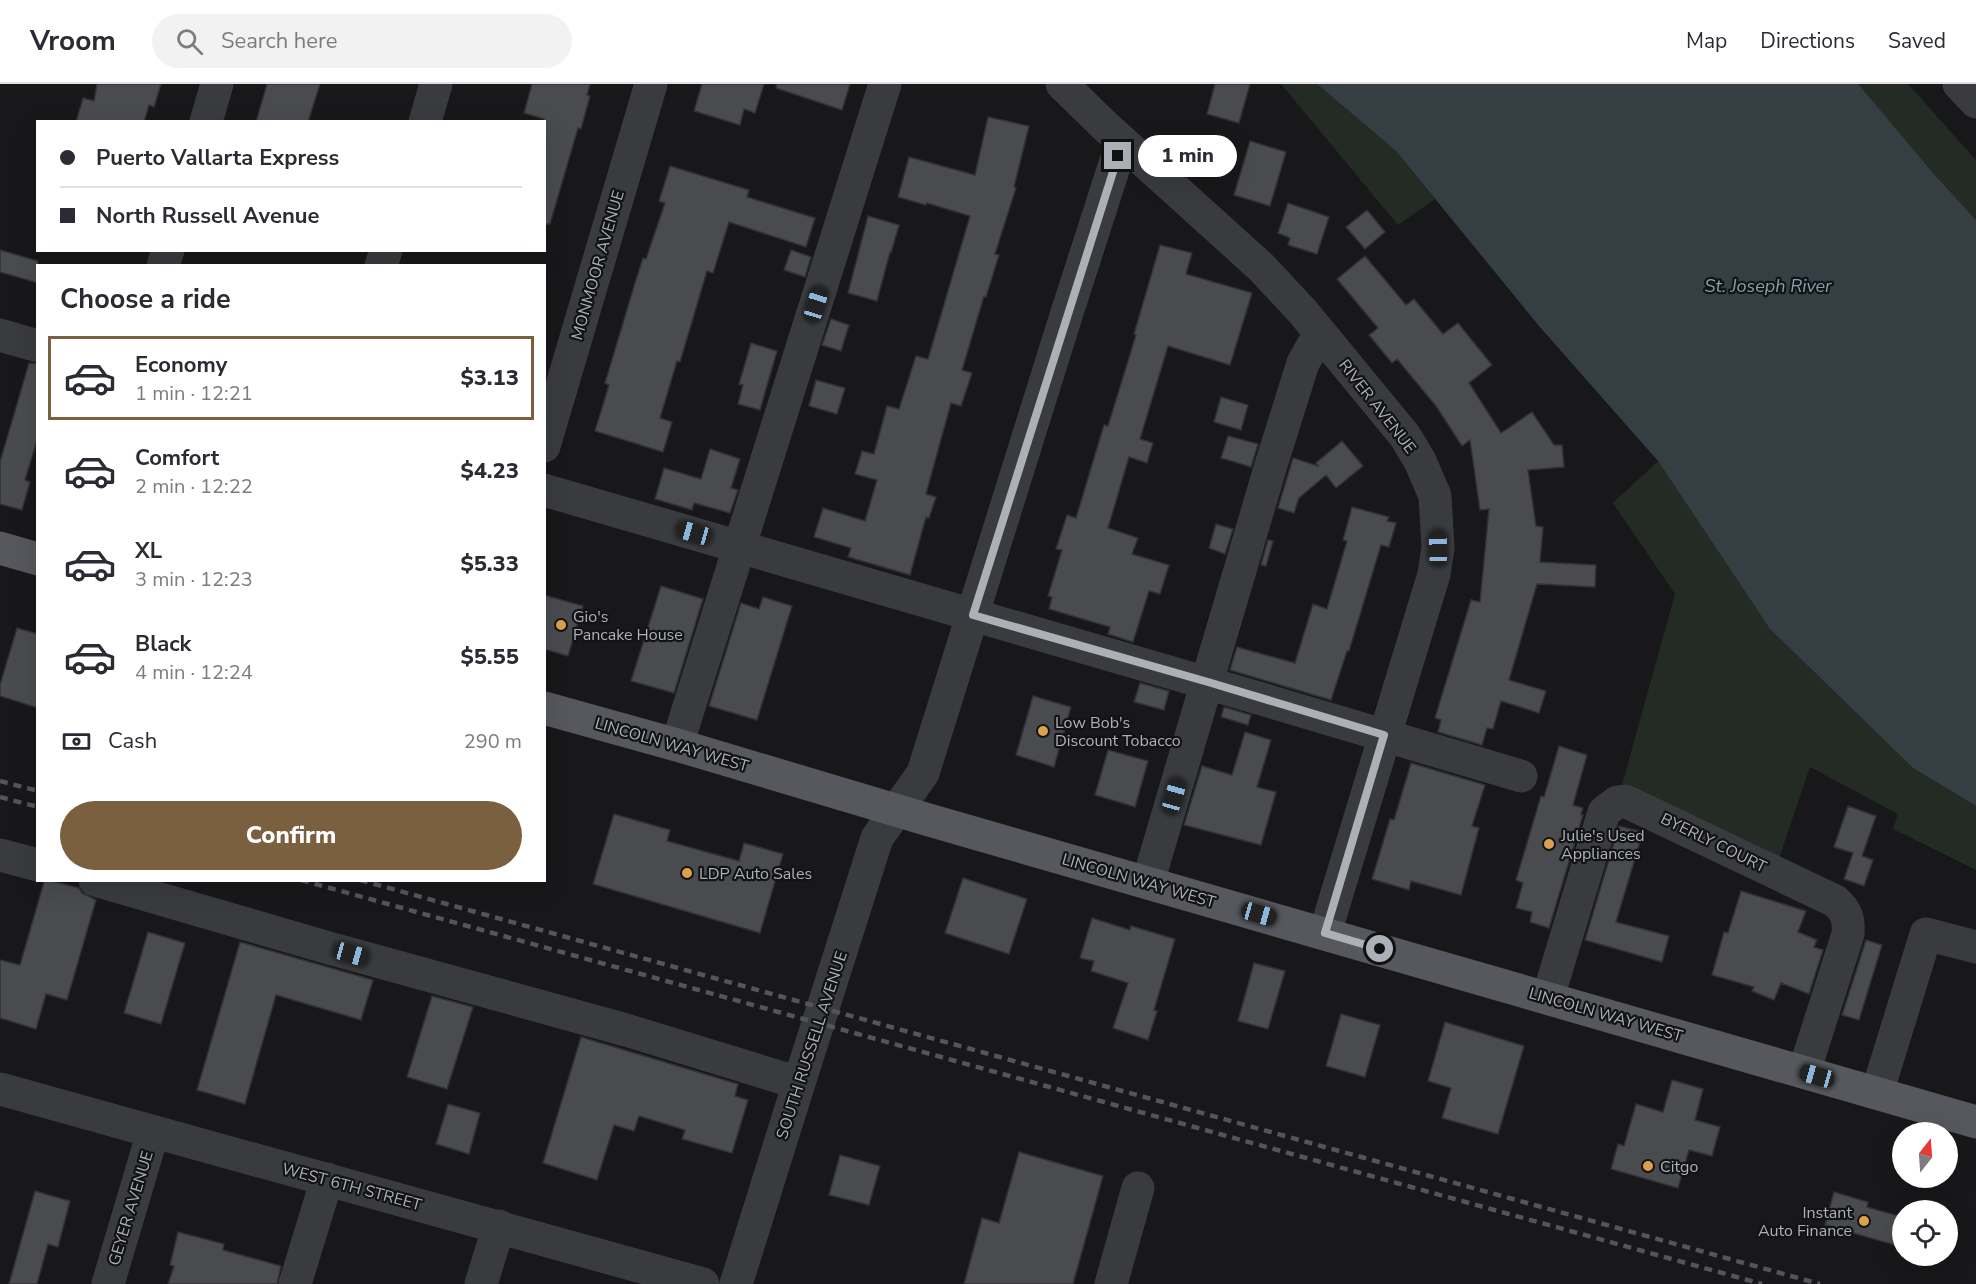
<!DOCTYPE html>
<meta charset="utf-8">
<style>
:root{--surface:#fff;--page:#f2f2f3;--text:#2b2b33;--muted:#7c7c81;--line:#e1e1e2;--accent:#7b603f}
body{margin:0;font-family:"Nunito Sans",sans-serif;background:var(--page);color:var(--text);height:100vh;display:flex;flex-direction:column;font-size:22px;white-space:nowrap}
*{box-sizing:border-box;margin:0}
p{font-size:20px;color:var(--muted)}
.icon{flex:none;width:33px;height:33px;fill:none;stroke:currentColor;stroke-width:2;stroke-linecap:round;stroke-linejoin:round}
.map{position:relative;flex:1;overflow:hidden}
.side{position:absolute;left:36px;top:180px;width:510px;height:618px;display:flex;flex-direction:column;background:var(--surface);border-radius:0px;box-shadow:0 6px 24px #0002}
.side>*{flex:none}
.guide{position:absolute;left:36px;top:36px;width:510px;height:132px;border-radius:0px;box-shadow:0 6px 24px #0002;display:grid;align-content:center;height:132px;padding:0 24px;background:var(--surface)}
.needle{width:39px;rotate:17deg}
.fabs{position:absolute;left:1892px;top:1038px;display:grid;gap:12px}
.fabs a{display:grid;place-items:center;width:66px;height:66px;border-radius:50%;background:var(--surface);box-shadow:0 6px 24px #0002;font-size:30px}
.end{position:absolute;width:27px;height:27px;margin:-14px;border:8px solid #acb1b8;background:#111;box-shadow:0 0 0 3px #111}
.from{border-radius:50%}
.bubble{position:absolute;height:42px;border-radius:21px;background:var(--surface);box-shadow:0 6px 24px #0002;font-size:20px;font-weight:800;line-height:42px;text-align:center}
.car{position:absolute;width:18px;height:36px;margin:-18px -9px;border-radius:8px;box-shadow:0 0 4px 2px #0007;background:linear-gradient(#222 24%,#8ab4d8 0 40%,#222 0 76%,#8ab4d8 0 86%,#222 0)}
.guide b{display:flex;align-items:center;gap:21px;height:57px;font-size:22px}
.guide b+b{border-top:2px solid var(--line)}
.guide i{width:15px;height:15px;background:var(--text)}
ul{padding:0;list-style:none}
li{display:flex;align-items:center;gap:18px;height:84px;margin:0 12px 9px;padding:0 12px;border:3px solid transparent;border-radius:0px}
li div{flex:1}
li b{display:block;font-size:22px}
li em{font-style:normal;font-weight:800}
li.current{border-color:var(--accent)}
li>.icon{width:54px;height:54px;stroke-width:1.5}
h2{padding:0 24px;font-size:27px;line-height:72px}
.pay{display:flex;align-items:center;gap:15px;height:66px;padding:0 24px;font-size:22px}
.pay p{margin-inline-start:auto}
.cta{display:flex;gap:12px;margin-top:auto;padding:12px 24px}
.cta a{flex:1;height:69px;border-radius:36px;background:var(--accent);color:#fff;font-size:24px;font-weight:800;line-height:69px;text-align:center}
header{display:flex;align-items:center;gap:36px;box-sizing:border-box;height:84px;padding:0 30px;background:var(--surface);border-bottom:2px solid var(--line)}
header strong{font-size:28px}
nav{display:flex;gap:33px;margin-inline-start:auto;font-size:21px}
.search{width:420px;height:54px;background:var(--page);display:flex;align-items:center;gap:15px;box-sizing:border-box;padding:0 21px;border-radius:33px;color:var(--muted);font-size:22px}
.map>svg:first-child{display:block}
.green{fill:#242b25}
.water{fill:#343e43}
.building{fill:#4a4b4f;stroke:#323235;stroke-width:1.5}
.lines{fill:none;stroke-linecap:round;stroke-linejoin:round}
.minor{stroke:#393b3e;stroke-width:33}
.major{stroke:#56585d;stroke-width:33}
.rail{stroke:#535559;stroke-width:4.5;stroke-dasharray:8 6;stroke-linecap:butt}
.route{stroke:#acb1b8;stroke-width:8}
.poi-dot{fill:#dca14d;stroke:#131315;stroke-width:2}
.labels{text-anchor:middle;stroke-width:4.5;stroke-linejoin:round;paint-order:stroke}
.street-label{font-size:16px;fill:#acb1b8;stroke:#131315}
.poi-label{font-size:16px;fill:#acb1b8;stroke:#131315;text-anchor:start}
.water-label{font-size:18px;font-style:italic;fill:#879fae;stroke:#131315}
</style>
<header>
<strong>Vroom</strong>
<div class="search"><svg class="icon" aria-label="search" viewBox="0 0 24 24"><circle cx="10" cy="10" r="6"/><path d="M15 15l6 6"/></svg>Search here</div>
<nav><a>Map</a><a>Directions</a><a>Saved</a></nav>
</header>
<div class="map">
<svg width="1976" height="1200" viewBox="0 0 1976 1200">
<rect width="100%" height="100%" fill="#18181a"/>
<path class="green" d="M1281,0H1317L1396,67L1435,115L1398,141Z
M1857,0H1908L1976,76V136L1934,90Z
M1658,377L1770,545L1913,684L1976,722V786L1893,745L1898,730L1810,683L1779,774L1620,708L1675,510L1613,419Z"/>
<path class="water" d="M1317,0H1858L1934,90L1976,136V722L1913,684L1770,545L1658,377L1539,242L1396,67Z"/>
<path class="building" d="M97,0H161L154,23L149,21L144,38H76L83,14L94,17Z
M267,0H320L308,38H256Z
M532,0H590L587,11L590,12L581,45L578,44L550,140H544V35L524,29Z
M702,0H764L755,29L744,25L740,41L694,27Z
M777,0H850L842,26L776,4Z
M1215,0H1250L1239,39L1207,30Z
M988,33L1029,42L1014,103L1016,104L995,170L999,171L986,213L984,212L962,286L972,289L961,322L951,319L926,410L936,413L929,434L926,433L910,491L848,473L851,464L814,453L823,424L865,437L877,396L855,390L862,367L874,370L887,322L899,325L916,272L928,275L970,132L927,119L926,121L898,113L909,73L975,91Z
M1250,57L1286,68L1270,122L1234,111Z
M670,82L749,106L747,113L815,134L806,163L729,138L713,189L707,187L680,278L677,277L660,334L672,338L663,368L595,347L609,301L605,299L635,199L643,174L646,175L665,119L659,117Z
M1288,119L1329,133L1317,170L1288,161L1290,154L1278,149Z
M1367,126L1385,148L1365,165L1346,143Z
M868,132L899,141L891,169L890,168L877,217L848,209Z
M1160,161L1192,169L1186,190L1252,209L1230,281L1168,262L1140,355L1153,359L1147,379L1129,373L1108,444L1138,454L1132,470L1169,481L1160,510L1149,507L1133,558L1108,550L1110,543L1049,525L1052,513L1048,512L1062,466L1056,465L1067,431L1076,434L1104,341L1108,342L1136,251L1134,250Z
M0,166L38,177V199L0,188Z
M791,166L811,173L805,193L784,186Z
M1365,172L1406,221L1414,215L1443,250L1458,239L1492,281L1469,299L1501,349L1532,328L1554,361H1562L1564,383L1528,386L1536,442L1543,443L1540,478L1596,481L1595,503L1537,500L1509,596L1546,607L1539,629L1501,617L1493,645L1487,644L1482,661L1438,648L1441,636L1435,634L1471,516L1480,518L1489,425L1480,426L1470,356L1462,362L1436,322L1397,275L1392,279L1369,251L1378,244L1337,195Z
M831,235L849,241L841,267L822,261Z
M751,259L777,267L760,326L738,320L743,301L739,300Z
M29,279L38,280V353L25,396L30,398L22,426L0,420V378Z
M816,296L845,304L837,330L809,322Z
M1221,313L1248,321L1241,346L1214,338Z
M1228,352L1258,360L1251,383L1221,374Z
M1342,357L1363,382L1336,404L1326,391L1299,414L1294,429L1278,424L1293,374L1318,382L1316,379Z
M710,365L740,375L731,404L738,406L730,429L694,419L692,426L655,415L664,384L701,395Z
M1352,423L1389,433L1387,437L1396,439L1389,463L1381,461L1349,567H1347L1331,616L1230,586L1237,563L1295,579L1313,520L1327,525L1347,457L1343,456Z
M1216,440L1233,445L1225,470L1209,464Z
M1268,456L1273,457L1266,482L1261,481Z
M661,502L703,515L674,609L631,597Z
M544,511L583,522L568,572L544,565Z
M763,513L792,522L757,636L709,622L741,519L759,525Z
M17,544L38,550V624L0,612V601Z
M1140,599L1169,607L1164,626L1134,618Z
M1033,612L1071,623L1054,683L1016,671Z
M1224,623L1251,631L1248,641L1221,633Z
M1245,648L1271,656L1257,703L1276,708L1261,761L1184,741L1202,682L1232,691Z
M1559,662L1587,671L1573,721L1583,724L1581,730L1583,731L1549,844L1530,838L1532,828L1516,824L1523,799L1516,796L1541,712L1544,713Z
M1108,666L1148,677L1135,723L1095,711Z
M1411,679L1485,701L1472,742L1479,744L1461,811L1411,797L1409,806L1372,795L1390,735L1394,736Z
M1848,722L1876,732L1862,772L1873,776L1864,802L1844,795L1853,769L1834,763Z
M614,730L670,746L667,757L739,777L744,759L783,770L760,849L593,800Z
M1619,742L1643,748L1616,838L1669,852L1662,878L1585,856Z
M963,794L1027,815L1009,870L945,849Z
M48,796L79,804L82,809L96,816L67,916L46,910L36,945L0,934V876L20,881L44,798Z
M1741,807L1806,827L1798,848L1817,856L1814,863L1823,866L1809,910L1781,899L1774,916L1752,907L1754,903L1712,891L1724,848L1728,849Z
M1092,834L1130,846L1131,842L1175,855L1154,926L1157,927L1148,956L1113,944L1128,899L1091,887L1094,877L1080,874Z
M148,848L185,859L161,940L124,929Z
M1866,856L1882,861L1859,936L1842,931Z
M240,858L373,896L361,936L276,911L245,1020L197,1006Z
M1254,879L1285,887L1268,945L1238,937Z
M432,912L473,923L447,1005L407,993Z
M1341,930L1380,941L1365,993L1326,982Z
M1445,938L1524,962L1498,1050L1442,1034L1451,1004L1428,997Z
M581,953L738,1000L735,1012L748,1016L732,1069L682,1055L685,1046L639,1032L634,1047L614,1041L597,1096L543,1079Z
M1672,996L1703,1005L1695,1036L1720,1043L1712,1072L1689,1066L1678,1104L1611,1085L1618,1060L1624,1062L1636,1020L1663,1028Z
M448,1020L480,1029L469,1070L436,1060Z
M1019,1068L1103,1092L1073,1200H964L982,1134L999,1139Z
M840,1071L880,1082L869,1121L829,1111Z
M35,1107L70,1117L58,1163L48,1160L37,1200H9Z
M1834,1108L1868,1118L1867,1123L1902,1133V1163L1825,1141Z
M178,1148L224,1160L223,1166L281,1182L277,1200H168L174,1182L170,1181Z"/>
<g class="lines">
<path class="minor" d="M1062,0L1105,42L1261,183L1303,228L1405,352L1420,377L1435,412L1438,464L1434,490L1325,849
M1959,0L1976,18
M206,38L217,0
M425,38L436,0
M163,182L168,166
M381,182L386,166
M0,251L38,262
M544,362L651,0
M544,406C871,500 1196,595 1521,692
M677,661L885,0
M0,771L38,781
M95,796L329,864L626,946L799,999
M1148,798L1271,381L1303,279L1320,249
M1548,913L1604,728L1617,718L1625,717L1835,817C1847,827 1849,836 1848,850L1804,988
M0,1005L703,1200
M1877,1009L1926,850L1976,863
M108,1200L153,1048
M295,1200L327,1095
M481,1200L499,1142
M736,1200L799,999L877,754L923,689L1065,235L1122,58
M1111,1200L1138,1104"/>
<path class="major" d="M0,464L38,475
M544,624L677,661L929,736L1976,1038"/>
<path class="rail" d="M0,697L38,707
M0,713L38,723
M301,796L1762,1200
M360,796L1820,1200"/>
</g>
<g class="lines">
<path class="route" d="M1118,72L973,531L1208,598L1384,651L1325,849L1380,865"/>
</g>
<g class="poi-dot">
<circle cx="561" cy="541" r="6"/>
<circle cx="1043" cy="647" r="6"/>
<circle cx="1549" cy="760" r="6"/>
<circle cx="687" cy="789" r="6"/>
<circle cx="1648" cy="1082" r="6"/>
<circle cx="1864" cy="1137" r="6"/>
</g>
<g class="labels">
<g class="street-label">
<text transform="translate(597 181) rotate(-74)" y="6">MONMOOR AVENUE</text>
<text transform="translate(1378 322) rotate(52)" y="6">RIVER AVENUE</text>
<text transform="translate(672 660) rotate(16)" y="6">LINCOLN WAY WEST</text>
<text transform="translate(1714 758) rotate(26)" y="6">BYERLY COURT</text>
<text transform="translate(1139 796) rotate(16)" y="6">LINCOLN WAY WEST</text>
<text transform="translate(1606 930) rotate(16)" y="6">LINCOLN WAY WEST</text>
<text transform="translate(811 961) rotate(-72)" y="6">SOUTH RUSSELL AVENUE</text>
<text transform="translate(352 1102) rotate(15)" y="6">WEST 6TH STREET</text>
<text transform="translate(130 1124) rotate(-73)" y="6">GEYER AVENUE</text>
</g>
<g class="poi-label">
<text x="573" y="538">Gio's<tspan x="573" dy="18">Pancake House</tspan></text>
<text x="1055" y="644">Low Bob's<tspan x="1055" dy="18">Discount Tobacco</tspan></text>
<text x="1561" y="757">Julie's Used<tspan x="1561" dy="18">Appliances</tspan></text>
<text x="699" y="795">LDP Auto Sales</text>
<text x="1660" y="1088">Citgo</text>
<text x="1852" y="1134" text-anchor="end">Instant<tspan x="1852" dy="18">Auto Finance</tspan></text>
</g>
<g class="water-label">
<text x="1768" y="208">St. Joseph River</text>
</g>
</g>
</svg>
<div class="fabs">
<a><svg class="needle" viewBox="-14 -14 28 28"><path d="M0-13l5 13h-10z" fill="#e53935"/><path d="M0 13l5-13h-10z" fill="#7c7c81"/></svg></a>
<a><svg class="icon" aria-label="locate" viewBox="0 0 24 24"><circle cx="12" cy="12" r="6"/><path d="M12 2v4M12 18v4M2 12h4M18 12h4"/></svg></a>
</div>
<i class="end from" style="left:1380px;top:865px"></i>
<i class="end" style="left:1118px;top:72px"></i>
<div class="bubble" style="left:1138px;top:51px;width:99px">1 min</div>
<i class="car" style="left:816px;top:220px;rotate:17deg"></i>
<i class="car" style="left:694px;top:449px;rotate:286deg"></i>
<i class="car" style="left:1438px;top:464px;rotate:359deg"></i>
<i class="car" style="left:1174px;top:712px;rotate:16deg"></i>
<i class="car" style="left:1259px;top:830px;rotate:106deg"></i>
<i class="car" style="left:351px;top:870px;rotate:106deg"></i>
<i class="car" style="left:1817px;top:992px;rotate:286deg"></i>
<div class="guide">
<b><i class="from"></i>Puerto Vallarta Express</b>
<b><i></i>North Russell Avenue</b>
</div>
<section class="side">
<h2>Choose a ride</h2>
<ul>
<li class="current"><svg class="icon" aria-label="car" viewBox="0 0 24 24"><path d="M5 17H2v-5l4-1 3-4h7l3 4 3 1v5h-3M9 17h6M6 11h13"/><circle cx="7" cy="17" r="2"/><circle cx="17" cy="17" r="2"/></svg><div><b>Economy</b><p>1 min · 12:21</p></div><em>$3.13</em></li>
<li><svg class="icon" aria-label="car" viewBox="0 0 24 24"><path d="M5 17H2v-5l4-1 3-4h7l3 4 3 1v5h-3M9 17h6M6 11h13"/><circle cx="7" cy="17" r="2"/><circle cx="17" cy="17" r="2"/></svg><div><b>Comfort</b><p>2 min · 12:22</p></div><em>$4.23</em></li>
<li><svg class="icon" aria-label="car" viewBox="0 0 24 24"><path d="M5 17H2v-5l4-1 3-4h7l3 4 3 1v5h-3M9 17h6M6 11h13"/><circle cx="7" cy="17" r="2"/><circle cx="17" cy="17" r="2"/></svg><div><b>XL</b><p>3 min · 12:23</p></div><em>$5.33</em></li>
<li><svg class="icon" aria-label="car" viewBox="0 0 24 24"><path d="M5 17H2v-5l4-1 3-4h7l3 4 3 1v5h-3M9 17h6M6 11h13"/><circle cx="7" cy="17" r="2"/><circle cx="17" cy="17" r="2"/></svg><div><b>Black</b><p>4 min · 12:24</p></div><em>$5.55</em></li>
</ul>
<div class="pay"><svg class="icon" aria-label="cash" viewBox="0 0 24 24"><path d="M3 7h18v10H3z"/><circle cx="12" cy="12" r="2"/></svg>Cash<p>290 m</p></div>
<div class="cta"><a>Confirm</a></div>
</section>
</div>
